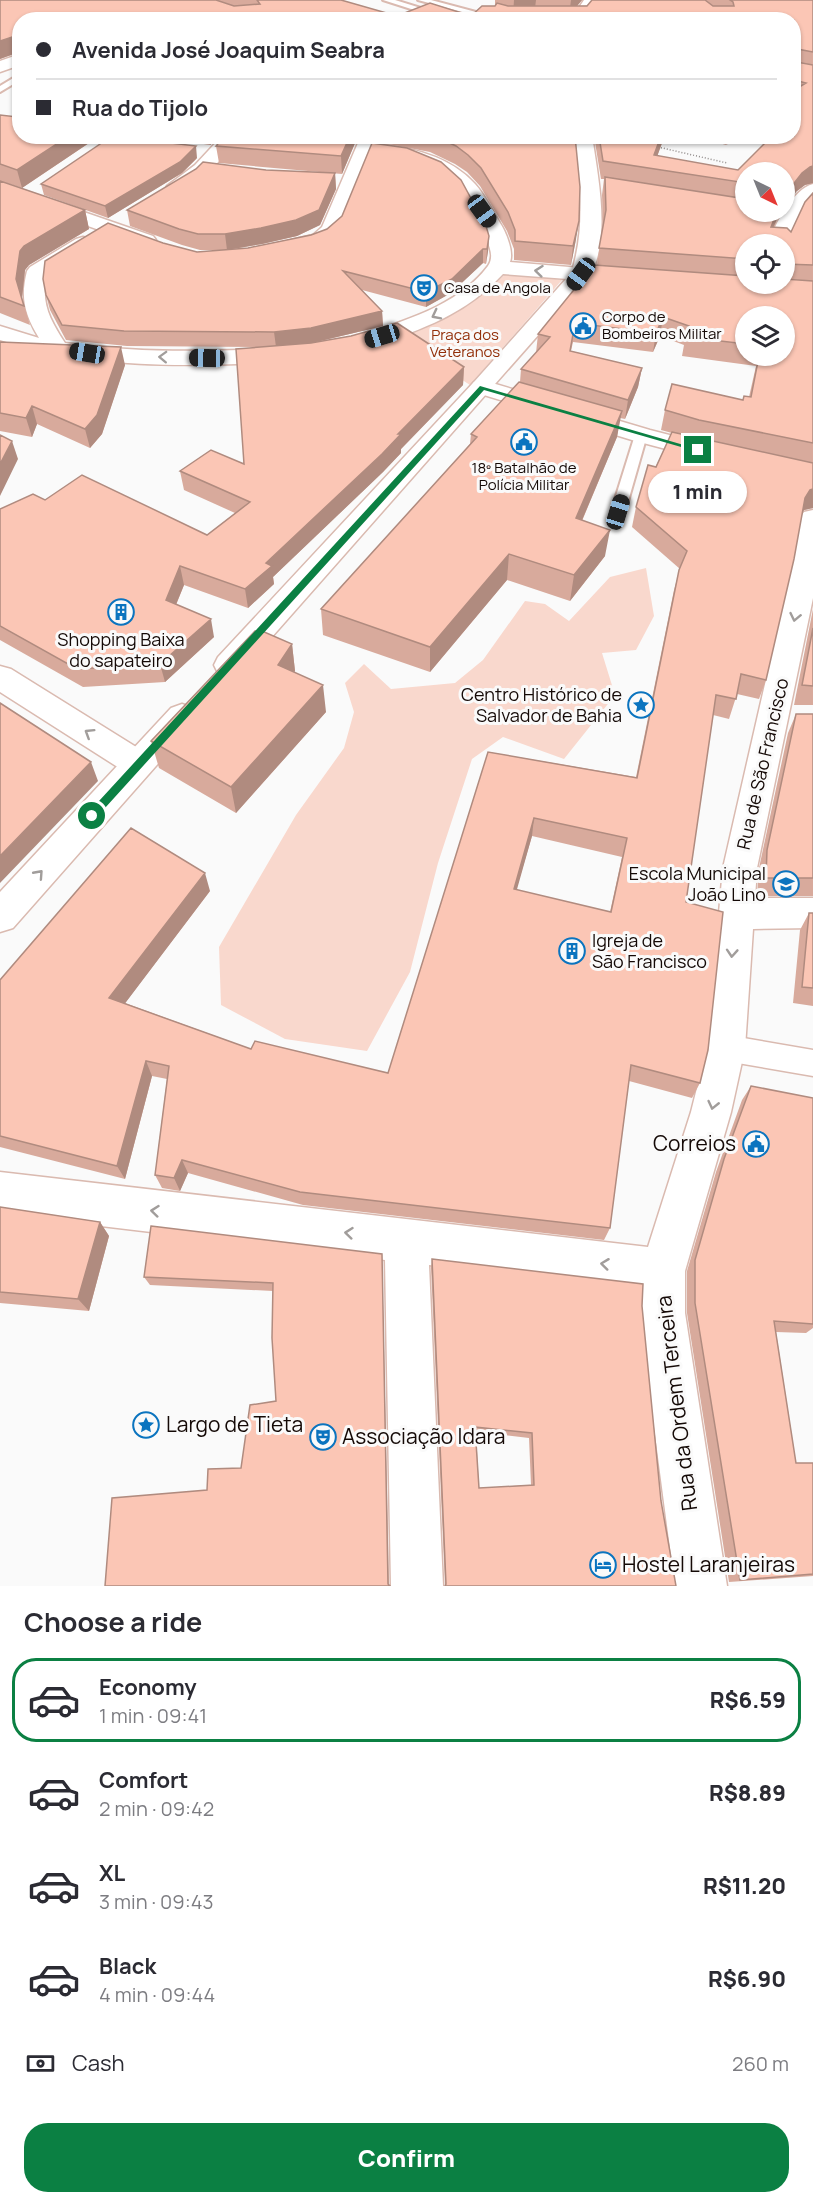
<!DOCTYPE html>
<meta charset="utf-8">
<style>
:root{--surface:#fff;--page:#f2f2f3;--text:#2b2b33;--muted:#7c7c81;--line:#e1e1e2;--accent:#0b8043}
body{margin:0;font-family:Manrope,sans-serif;background:var(--page);color:var(--text);height:100vh;display:flex;flex-direction:column;font-size:22px;white-space:nowrap}
*{box-sizing:border-box;margin:0}
p{font-size:20px;color:var(--muted)}
.icon{flex:none;width:33px;height:33px;fill:none;stroke:currentColor;stroke-width:2;stroke-linecap:round;stroke-linejoin:round}
.map{position:relative;height:1586px;overflow:hidden}
.panel{display:flex;flex-direction:column;background:var(--surface);flex:1}
.panel>*{flex:none}
.guide{position:absolute;left:12px;top:12px;width:789px;height:132px;border-radius:24px;box-shadow:0 2px 4px #0004;display:grid;align-content:center;height:132px;padding:0 24px;background:var(--surface)}
.needle{width:39px;rotate:137deg}
.controls{position:absolute;left:735px;top:162px;display:grid;gap:12px}
.controls a{display:grid;place-items:center;width:60px;height:60px;border-radius:50%;background:var(--surface);box-shadow:0 2px 4px #0004;font-size:30px}
.end{position:absolute;width:27px;height:27px;margin:-14px;border:8px solid #0b8043;background:#fff;box-shadow:0 0 0 3px #fff}
.from{border-radius:50%}
.bubble{position:absolute;height:42px;border-radius:21px;background:var(--surface);box-shadow:0 2px 4px #0004;font-size:20px;font-weight:800;line-height:42px;text-align:center}
.car{position:absolute;width:18px;height:36px;margin:-18px -9px;border-radius:8px;box-shadow:0 0 4px 2px #0007;background:linear-gradient(#222 24%,#8ab4d8 0 40%,#222 0 76%,#8ab4d8 0 86%,#222 0)}
.guide b{display:flex;align-items:center;gap:21px;height:57px;font-size:22px}
.guide b+b{border-top:2px solid var(--line)}
.guide i{width:15px;height:15px;background:var(--text)}
ul{padding:0;list-style:none}
li{display:flex;align-items:center;gap:18px;height:84px;margin:0 12px 9px;padding:0 12px;border:3px solid transparent;border-radius:24px}
li div{flex:1}
li b{display:block;font-size:22px}
li em{font-style:normal;font-weight:800}
li.active{border-color:var(--accent)}
li>.icon{width:54px;height:54px;stroke-width:1.5}
h2{padding:0 24px;font-size:27px;line-height:72px}
.pay{display:flex;align-items:center;gap:15px;height:66px;padding:0 24px;font-size:22px}
.pay p{margin-inline-start:auto}
.action{display:flex;gap:12px;margin-top:auto;padding:12px 24px}
.action a{flex:1;height:69px;border-radius:24px;background:var(--accent);color:#fff;font-size:24px;font-weight:800;line-height:69px;text-align:center}
.map>svg:first-child{display:block}
.green{fill:#f9d8cd}
.lines{fill:none;stroke-linecap:round;stroke-linejoin:round}
.service-casing{stroke:#dabab0;stroke-width:4}
.pedestrian-casing{stroke:#dabab0;stroke-width:3}
.minor-casing{stroke:#dabab0;stroke-width:3}
.tertiary-casing{stroke:#dabab0;stroke-width:3}
.secondary-casing{stroke:#dabab0;stroke-width:3}
.path{stroke:#908b8a;stroke-width:1.5;stroke-dasharray:1 2;stroke-linecap:butt}
.service{fill:#fff;fill-rule:evenodd}
.pedestrian{fill:#fff;fill-rule:evenodd}
.minor{fill:#fff;fill-rule:evenodd}
.tertiary{fill:#fff;fill-rule:evenodd}
.secondary{fill:#fff;fill-rule:evenodd}
.wall{fill:#d8aa9c;fill-rule:evenodd}
.shaded-wall{fill:#b08b7f}
.building{fill:#fbc6b5;stroke:#b08b7f;stroke-width:1.5;fill-rule:evenodd}
.oneway{stroke:#a19d9b}
.route{fill:#0b8043}
.labels{text-anchor:middle;stroke-width:6;stroke-linejoin:round;paint-order:stroke}
.far-poi-label{font-size:15px;fill:#140906;stroke:#fafafa;text-anchor:start}
.far-park-label{font-size:15px;fill:#922f09;stroke:#fafafa}
.poi-label{font-size:18px;fill:#140906;stroke:#fafafa;text-anchor:end}
.street-label{font-size:18px;fill:#140906;stroke:#fafafa}
.near-poi-label{font-size:21px;fill:#140906;stroke:#fafafa;text-anchor:start}
.near-street-label{font-size:21px;fill:#140906;stroke:#fafafa}
</style>
<div class="map">
<svg width="813" height="1586" viewBox="0 0 813 1586">
<rect width="100%" height="100%" fill="#fafafa"/>
<path class="green" d="M508,272L562,280L470,385L398,338C443,322 472,304 508,272Z
M646,568L654,616L636,650L602,653L615,695L564,759L503,737L472,759L438,863L410,972L367,1051L285,1039L221,1005L219,947L296,815L344,748L354,712L345,683L364,664L391,689L455,683L483,660L525,601L545,604L569,621L610,577Z"/>
<g class="lines">
<g class="service-casing">
<path id="service" d="M383,0H395L440,14L433,16Z
M418,0H431L506,20H492Z
M20,74V80L0,92V86Z
M707,136H723L730,140L726,143Z
M641,431L647,435L625,512L618,516L613,515L611,512L635,435Z"/>
</g>
<g class="pedestrian-casing">
<path id="pedestrian" d="M726,1035L813,1050V1076L726,1061L716,1057L712,1048L716,1039Z"/>
</g>
<g class="minor-casing">
<path id="minor" d="M584,0H619L617,3L594,7L585,20H568L576,12Z
M20,54V65L0,72V61Z
M81,136H130L158,141L161,145L158,149L152,150L89,141Z
M222,136H240C228,153 188,199 167,194L165,190L167,186L195,165Z
M361,136H379L375,144C411,147 450,156 475,184C485,195 492,210 500,223C506,232 514,252 510,262L581,268L588,270L591,274L588,278L581,280L503,274C465,315 424,328 372,347L364,349L356,347L353,342L356,337C402,321 457,307 488,266C494,257 490,249 487,240C477,201 443,166 403,157C392,155 381,155 371,154C364,171 348,222 338,233C328,246 307,252 291,248L288,244L291,240L313,235L322,227Z
M0,183L153,236L156,240L153,244H139L0,195Z
M813,184V202L798,219L785,248L784,244H768C774,226 793,189 813,184Z
M83,237L90,239L93,243L90,247L47,274C40,302 50,320 65,343C137,353 208,352 280,348L288,350L291,355L288,360L280,362C186,367 91,369 0,340V326L39,338C25,315 20,298 27,271L30,267L76,239Z
M482,380L650,430L720,448L724,453L720,458L711,461L632,440L474,392L470,387L474,382Z
M813,510V598L757,868L755,898H813V928L753,929L745,1048L731,1112L685,1271V1313L727,1586H675L639,1313L640,1290L429,1265L443,1586H391L385,1260L0,1214V1172L648,1247L691,1112L707,1048L723,868L789,579L800,518L804,512Z"/>
</g>
<g class="tertiary-casing">
<path id="tertiary" d="M574,136H592C598,176 612,244 588,278L581,280L574,278L571,274C586,228 580,183 574,136Z
M0,666L11,669L149,755L154,764L149,773L138,776L127,773L0,692Z"/>
</g>
<g class="secondary-casing">
<path id="secondary" d="M581,268L631,272L638,274L641,278L638,282L631,284L586,281L240,673L229,676L218,673L214,665L218,657L474,382L574,270Z
M182,704L193,708L198,716L193,724L13,928L0,932V892L171,708Z"/>
</g>
<path class="path" d="M658,147L727,163"/>
<use href="#service" class="service"/>
<use href="#pedestrian" class="pedestrian"/>
<use href="#minor" class="minor"/>
<use href="#tertiary" class="tertiary"/>
<use href="#secondary" class="secondary"/>
</g>
<path class="wall" d="M0,0H341L397,16H471L495,6V0H582L577,6L705,0H813V183L805,185L797,191L746,172V212L778,217L774,227L791,232L813,193V508L804,510L802,512L766,680L759,699L737,694L729,719L713,715L686,902L700,1083L692,1098L629,1081L610,1228L604,1240L303,1205L188,1173L180,1191L162,1188L155,1175L167,1079L152,1076L125,1179L0,1147V980L210,891L125,1003L251,1049L388,1073L488,752L636,777L674,590L680,569L632,527L636,507L672,433L661,430L665,410L743,400L749,397L756,366L682,356L684,345L660,336L653,352L573,342L571,351L642,368L638,387L625,419L620,418L617,437L582,521L605,556L570,601L507,580L430,672L323,635L321,609L470,444L471,434L520,382L521,369L536,353L538,334L597,265L603,224L602,195L604,179H601L594,136H663L662,143L657,156L738,170L794,136V20H20V52L0,59ZM746,244H784V284H746ZM746,316L784,356H746ZM532,836L622,857L610,912L516,890Z
M0,115L20,136H88L89,143L22,188L1,181L85,210L89,229L29,265L25,270L22,298L30,325L0,313Z
M152,136H219L210,145Z
M358,136L342,174L219,163L216,146Z
M378,136H575L576,239L571,265L514,260V249L507,231L480,186L467,172L455,164L430,152L378,142Z
M197,158L182,173L108,218L44,195L41,184Z
M266,170L335,173L336,189L320,225L297,236L262,244L227,250H200L182,245L130,226L127,210Z
M489,236L488,251L486,264L483,263L451,293L426,307L362,290L382,311L383,326L312,343L464,367L463,385L401,449V453L383,472L273,577L274,584L248,608L184,585L176,605L214,637L165,682L83,687L0,640V509L45,500L207,535L235,513L184,490L180,471L244,464L257,347L127,346L66,340L50,310L46,295L163,243L197,252Z
M0,342L125,365L102,434L90,448L37,424L32,437L0,431Z
M813,609V705H794Z
M292,644L295,671L294,672L326,712L236,813L159,768L151,741Z
M796,714H813V896H757L759,868L788,733Z
M809,913H813V1006L793,1003L800,930Z
M751,1086L813,1098V1328L806,1333L776,1332L796,1463H813V1576L729,1582L687,1313V1271L716,1172L742,1100Z
M0,1207L100,1222L109,1236L89,1311L0,1303Z
M382,1254L389,1585L207,1490L241,1468L276,1401L273,1291L150,1285L144,1277Z
M432,1259L642,1306L661,1501L445,1585L431,1268ZM476,1432L529,1438L531,1485L479,1488Z"/>
<path class="shaded-wall" d="M514,0H536L535,8L513,15Z
M571,0H582L569,16Z
M15,36L19,52L0,59V41Z
M69,136H88L89,143L22,188L17,170Z
M209,136H219L210,145Z
M350,136H358L342,174L341,156Z
M661,136H663L662,143L653,168L654,155Z
M196,146L197,158L182,173L108,218L105,206Z
M813,166V183L805,185L797,191L784,208V196L802,173L810,167Z
M335,173L336,189L320,225L297,236L262,244L227,250L225,234Z
M85,210L89,229L29,265L25,270L22,298L16,279L20,251L24,246Z
M777,212H782L778,217L766,244L771,227Z
M579,221L576,239L571,265L573,246Z
M489,236L488,251L486,264L487,249Z
M483,249V263L451,293L426,307V292Z
M382,311L383,326L312,343L276,347L274,332Z
M663,317L660,336L653,352L656,333Z
M121,347L125,365L102,434L90,448L85,429Z
M464,367L463,385L401,449V453L383,472L273,577L274,584L248,608L245,589L266,563L398,434Z
M642,368L638,387L625,419L628,400Z
M32,406L37,424L32,437L26,418Z
M622,411L617,437L572,544L576,518Z
M12,441L18,459L0,496V464Z
M813,489V508L804,510L798,518L805,498L810,490Z
M610,530L605,556L570,601L574,575Z
M509,554L507,580L430,672V647Z
M180,566L184,585L170,619L166,600Z
M211,619L214,637L165,682L160,664Z
M292,644L295,671L281,693L278,665Z
M323,685L326,712L236,813L231,787Z
M91,762L98,781L0,883V856Z
M534,818L532,836L512,907L514,889Z
M205,873L210,891L117,1014L109,998Z
M146,1061L152,1076L125,1179L117,1166Z
M182,1160L188,1173L180,1191L174,1178Z
M100,1222L109,1236L89,1311L78,1299Z"/>
<path class="building" d="M0,0H216L234,6L260,4L257,0H341L397,16L430,3L471,16L482,6H495L497,3L508,6H587L592,0H705L713,6H734L733,2L730,0H813V52L797,49L796,62L813,65V166L810,167L802,173L784,196V172H746V183L603,161L599,136H661L654,155L738,170L772,136H794V90L806,83L794,80V20H20V38H18L15,36L0,41Z
M20,111V136H69L17,170L0,164V115L17,117L18,112Z
M112,136L196,146L180,162L105,206L41,184Z
M225,136H350L341,156L216,146Z
M435,136H575L580,187L579,221L573,246L515,241V230L508,212L481,168L468,155L456,146Z
M372,143L407,148L441,162L461,180L486,226L489,236L487,249H483L452,279L426,292L343,271L382,311L311,328L274,332L124,331L62,325L46,295L43,279L45,261L108,223L163,243L197,252L248,248L311,235L327,229L342,216Z
M203,162L266,170L335,173L319,210L296,220L261,228L225,234H198L179,229L127,210L196,169Z
M605,177L746,199V212H777L771,227L787,228L791,232L805,202L813,193V265L784,264V244H746V259L599,248L606,210Z
M0,181L85,210L24,246L20,251L16,279L24,306L0,297Z
M594,265L746,276V284H784V279L813,281V443L699,420L665,410L672,384L743,400L744,396L751,397L759,356H784V316H746V344L686,337L689,326L663,317L656,333L575,323L570,351L642,368L628,400L521,369L550,337L538,334Z
M397,323L464,367L398,434H401L382,454L266,563L272,566L245,589L180,566L166,600L211,619L160,664L77,669L0,626V509L33,494L45,500L82,475L207,535L250,502L180,471L211,450L244,464L236,349L311,343L351,336Z
M0,342L121,347L97,415L85,429L32,406L26,418L0,413Z
M519,382L622,411L576,518L610,530L574,575L509,554L430,647L321,609L477,437L471,434Z
M672,432L813,463V489L810,490L805,498L794,559L766,680L741,674L736,699L716,695L686,902L723,912L708,1050L700,1083L631,1065L610,1228L300,1192L182,1160L174,1178L155,1175L169,1066L146,1061L117,1166L0,1136V980L131,828L205,873L109,998L251,1049L255,1041L388,1073L488,752L637,778L679,570L687,551L636,507L648,465L656,467ZM534,818L627,838L611,912L514,889Z
M0,435L12,441L0,464Z
M813,628V686L802,685Z
M255,631H262L292,644L278,665L323,685L231,787L151,741Z
M0,703L91,762L0,856Z
M796,714H813V878H766L767,850Z
M809,913H813V988L802,987Z
M751,1086L813,1098V1324L774,1321L796,1463H813V1574L740,1580L695,1303V1260L724,1159Z
M0,1207L100,1222L78,1299L0,1292Z
M151,1226L382,1254L388,1584L390,1586H105L112,1498L207,1490L208,1469L241,1468L250,1405L276,1401L272,1338L273,1283L144,1277Z
M432,1259L643,1284L642,1306L661,1501L676,1586H445L446,1584ZM475,1427L532,1433L534,1485L479,1488Z"/>
<defs><path id="oneway-chevron" d="M-2-3.5L2.5 0L-2 3.5" fill="none" stroke-width="1.6" stroke-linecap="round" stroke-linejoin="round" transform="scale(1.5)"/></defs>
<g class="oneway">
<use href="#oneway-chevron" transform="translate(539 271) rotate(-174)"/>
<use href="#oneway-chevron" transform="translate(436 315) rotate(153)"/>
<use href="#oneway-chevron" transform="translate(163 357) rotate(-178)"/>
<use href="#oneway-chevron" transform="translate(795 617) rotate(102)"/>
<use href="#oneway-chevron" transform="translate(89 733) rotate(-148)"/>
<use href="#oneway-chevron" transform="translate(39 874) rotate(-48)"/>
<use href="#oneway-chevron" transform="translate(732 953) rotate(94)"/>
<use href="#oneway-chevron" transform="translate(713 1105) rotate(103)"/>
<use href="#oneway-chevron" transform="translate(155 1211) rotate(-174)"/>
<use href="#oneway-chevron" transform="translate(349 1233) rotate(-174)"/>
<use href="#oneway-chevron" transform="translate(605 1264) rotate(-173)"/>
</g>
<path class="route" d="M480,386L701,450L695,451L484,390L95,819H88V813Z"/>
<defs>
<g id="theatre-ring" transform="scale(1.35)"><circle r="9.5" fill="#fafafa" stroke="#0b74bf" stroke-width="1.5"/><path d="M-5-5.5Q0-4 5-5.5V0Q5 5 0 6Q-5 5-5 0ZM-3.3-2.5H-1v1.5H-3.3ZM1-2.5H3.3v1.5H1ZM-2.8 1Q0 5.5 2.8 1Z" fill="#0b74bf"/></g>
<g id="civic-ring" transform="scale(1.35)"><circle r="9.5" fill="#fafafa" stroke="#0b74bf" stroke-width="1.5"/><path d="M-.6-6.5H3V-4.5H.6V-3L4-1V1h2V6H-6V1h2V-1L-.6-3ZM-1.2 2.5V6h2.4V2.5Z" fill="#0b74bf"/></g>
<g id="building-ring" transform="scale(1.35)"><circle r="9.5" fill="#fafafa" stroke="#0b74bf" stroke-width="1.5"/><path d="M-4-6H4V6H1V3H-1V6H-4ZM-2.5-4.3h1.7v1.8h-1.7ZM.8-4.3h1.7v1.8H.8ZM-2.5-1h1.7V.8h-1.7ZM.8-1h1.7V.8H.8Z" fill="#0b74bf"/></g>
<g id="sight-ring" transform="scale(1.35)"><circle r="9.5" fill="#fafafa" stroke="#0b74bf" stroke-width="1.5"/><path d="M0-6L1.8-2.2L6-1.7L2.9 1.2L3.7 5.4L0 3.3L-3.7 5.4L-2.9 1.2L-6-1.7L-1.8-2.2Z" fill="#0b74bf"/></g>
<g id="school-ring" transform="scale(1.35)"><circle r="9.5" fill="#fafafa" stroke="#0b74bf" stroke-width="1.5"/><path d="M0-5L7-2L0 1L-7-2ZM-4 1L0 2.5L4 1V4Q0 6-4 4Z" fill="#0b74bf"/></g>
<g id="hotel-ring" transform="scale(1.35)"><circle r="9.5" fill="#fafafa" stroke="#0b74bf" stroke-width="1.5"/><path d="M-6-4.5h1.5V1H6V5H4.5V3h-9V5H-6ZM-4 0a1.8 1.8 0 1 1 3.6 0ZM.5 0V-2.5h3Q6-2.5 6 0Z" fill="#0b74bf"/></g>
</defs>
<g fill-rule="evenodd">
<use href="#theatre-ring" x="424" y="288"/>
<use href="#civic-ring" x="583" y="326"/>
<use href="#civic-ring" x="524" y="442"/>
<use href="#building-ring" x="121" y="612"/>
<use href="#sight-ring" x="641" y="705"/>
<use href="#school-ring" x="786" y="884"/>
<use href="#building-ring" x="572" y="951"/>
<use href="#civic-ring" x="756" y="1144"/>
<use href="#sight-ring" x="146" y="1425"/>
<use href="#theatre-ring" x="323" y="1437"/>
<use href="#hotel-ring" x="603" y="1565"/>
</g>
<g class="labels">
<g class="far-poi-label">
<text x="444" y="293">Casa de Angola</text>
<text x="602" y="322">Corpo de<tspan x="602" dy="17">Bombeiros Militar</tspan></text>
<text x="524" y="473" text-anchor="middle">18º Batalhão de<tspan x="524" dy="17">Polícia Militar</tspan></text>
</g>
<g class="far-park-label">
<text x="465" y="340">Praça dos<tspan x="465" dy="17">Veteranos</tspan></text>
</g>
<g class="poi-label">
<text x="121" y="646" text-anchor="middle">Shopping Baixa<tspan x="121" dy="21">do sapateiro</tspan></text>
<text x="622" y="701">Centro Histórico de<tspan x="622" dy="21">Salvador de Bahia</tspan></text>
<text x="766" y="880">Escola Municipal<tspan x="766" dy="21">João Lino</tspan></text>
<text x="592" y="947" text-anchor="start">Igreja de<tspan x="592" dy="21">São Francisco</tspan></text>
</g>
<g class="street-label">
<text transform="translate(763 764) rotate(-77)" y="6">Rua de São Francisco</text>
</g>
<g class="near-poi-label">
<text x="736" y="1151" text-anchor="end">Correios</text>
<text x="166" y="1432">Largo de Tieta</text>
<text x="342" y="1444">Associação Idara</text>
<text x="622" y="1572">Hostel Laranjeiras</text>
</g>
<g class="near-street-label">
<text transform="translate(677 1403) rotate(-97)" y="7">Rua da Ordem Terceira</text>
</g>
</g>
</svg>
<div class="controls">
<a><svg class="needle" viewBox="-14 -14 28 28"><path d="M0-13l5 13h-10z" fill="#e53935"/><path d="M0 13l5-13h-10z" fill="#7c7c81"/></svg></a>
<a><svg class="icon" aria-label="locate" viewBox="0 0 24 24"><circle cx="12" cy="12" r="6"/><path d="M12 2v4M12 18v4M2 12h4M18 12h4"/></svg></a>
<a><svg class="icon" aria-label="layers" viewBox="0 0 24 24"><path d="M12 4l9 5-9 5-9-5zM3 14l9 5 9-5"/></svg></a>
</div>
<i class="end from" style="left:92px;top:816px"></i>
<i class="end" style="left:698px;top:450px"></i>
<div class="bubble" style="left:648px;top:471px;width:99px">1 min</div>
<i class="car" style="left:482px;top:211px;rotate:144deg"></i>
<i class="car" style="left:581px;top:274px;rotate:216deg"></i>
<i class="car" style="left:382px;top:336px;rotate:253deg"></i>
<i class="car" style="left:87px;top:353px;rotate:279deg"></i>
<i class="car" style="left:207px;top:358px;rotate:271deg"></i>
<i class="car" style="left:618px;top:512px;rotate:17deg"></i>
<div class="guide">
<b><i class="from"></i>Avenida José Joaquim Seabra</b>
<b><i></i>Rua do Tijolo</b>
</div>
</div>
<section class="panel">
<h2>Choose a ride</h2>
<ul>
<li class="active"><svg class="icon" aria-label="car" viewBox="0 0 24 24"><path d="M5 17H2v-5l4-1 3-4h7l3 4 3 1v5h-3M9 17h6M6 11h13"/><circle cx="7" cy="17" r="2"/><circle cx="17" cy="17" r="2"/></svg><div><b>Economy</b><p>1 min · 09:41</p></div><em>R$6.59</em></li>
<li><svg class="icon" aria-label="car" viewBox="0 0 24 24"><path d="M5 17H2v-5l4-1 3-4h7l3 4 3 1v5h-3M9 17h6M6 11h13"/><circle cx="7" cy="17" r="2"/><circle cx="17" cy="17" r="2"/></svg><div><b>Comfort</b><p>2 min · 09:42</p></div><em>R$8.89</em></li>
<li><svg class="icon" aria-label="car" viewBox="0 0 24 24"><path d="M5 17H2v-5l4-1 3-4h7l3 4 3 1v5h-3M9 17h6M6 11h13"/><circle cx="7" cy="17" r="2"/><circle cx="17" cy="17" r="2"/></svg><div><b>XL</b><p>3 min · 09:43</p></div><em>R$11.20</em></li>
<li><svg class="icon" aria-label="car" viewBox="0 0 24 24"><path d="M5 17H2v-5l4-1 3-4h7l3 4 3 1v5h-3M9 17h6M6 11h13"/><circle cx="7" cy="17" r="2"/><circle cx="17" cy="17" r="2"/></svg><div><b>Black</b><p>4 min · 09:44</p></div><em>R$6.90</em></li>
</ul>
<div class="pay"><svg class="icon" aria-label="cash" viewBox="0 0 24 24"><path d="M3 7h18v10H3z"/><circle cx="12" cy="12" r="2"/></svg>Cash<p>260 m</p></div>
<div class="action"><a>Confirm</a></div>
</section>
